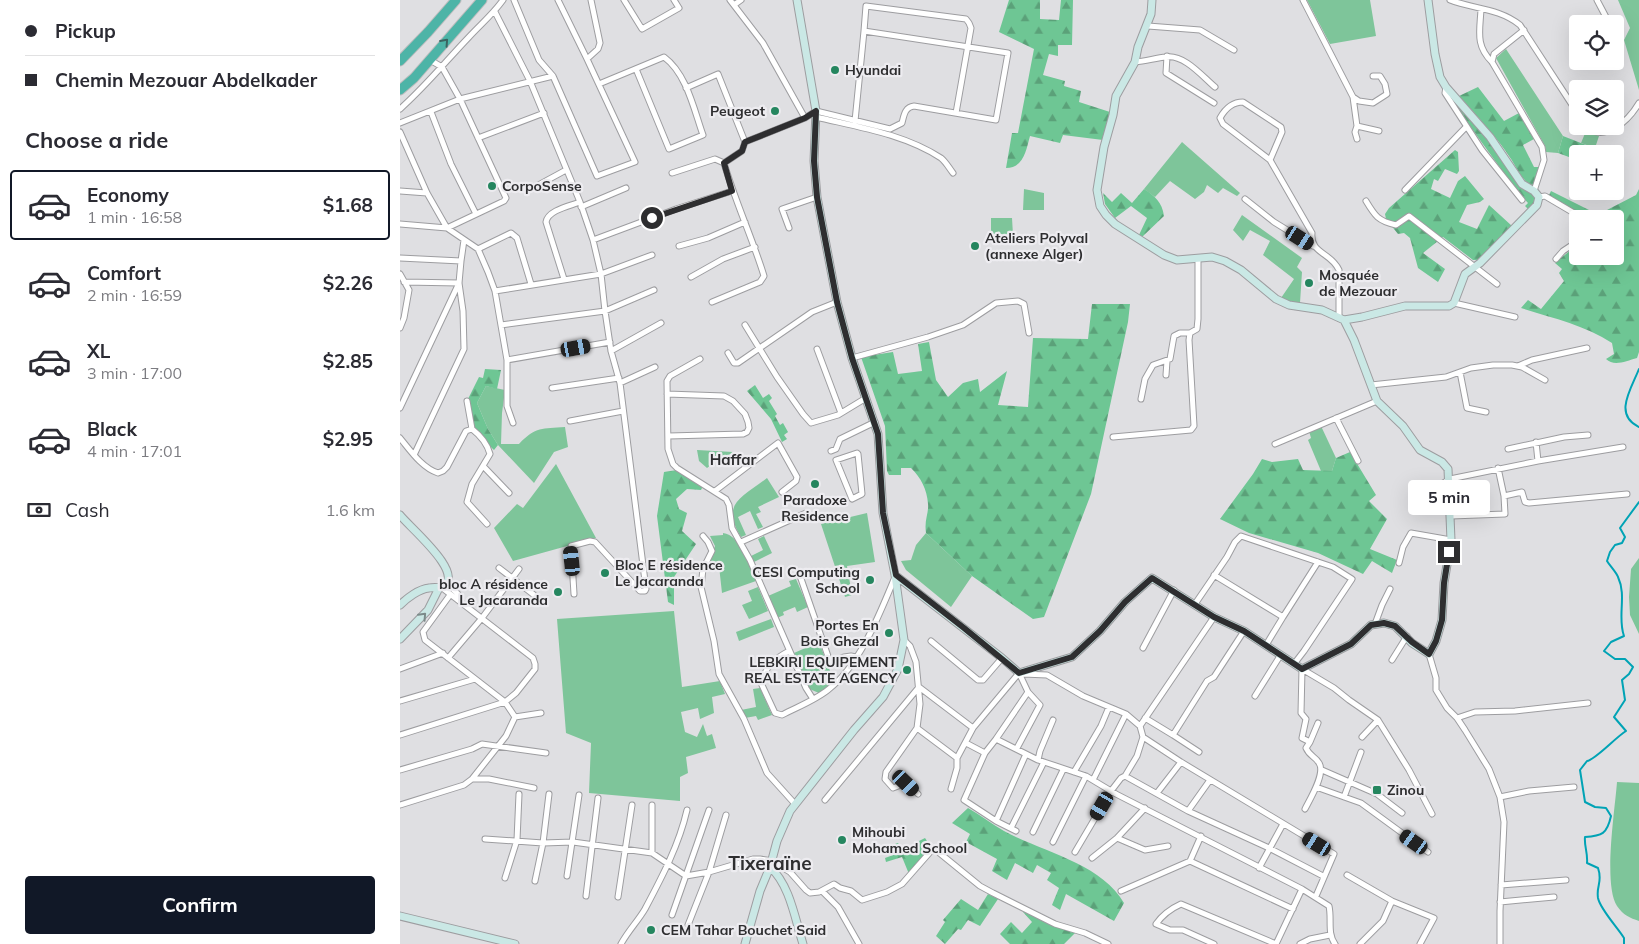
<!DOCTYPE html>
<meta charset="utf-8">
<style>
:root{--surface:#fff;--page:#f2f2f3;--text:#2b2b33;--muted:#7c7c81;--line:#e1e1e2;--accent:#111827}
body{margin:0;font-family:Mulish,sans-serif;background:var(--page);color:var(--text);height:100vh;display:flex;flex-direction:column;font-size:19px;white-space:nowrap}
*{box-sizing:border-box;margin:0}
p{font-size:16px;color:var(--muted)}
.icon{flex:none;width:28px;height:28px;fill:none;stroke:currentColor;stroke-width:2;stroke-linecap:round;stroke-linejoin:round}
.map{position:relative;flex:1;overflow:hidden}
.side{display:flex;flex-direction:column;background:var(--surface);width:400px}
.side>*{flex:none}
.guide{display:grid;align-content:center;height:110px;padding:0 25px;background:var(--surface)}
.fabs{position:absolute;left:1169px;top:15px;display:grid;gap:10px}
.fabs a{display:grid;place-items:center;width:55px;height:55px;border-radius:5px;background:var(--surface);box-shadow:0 5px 20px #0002;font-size:25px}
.end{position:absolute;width:22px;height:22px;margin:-11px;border:6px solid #2e2e30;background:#fff;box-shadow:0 0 0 2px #fff}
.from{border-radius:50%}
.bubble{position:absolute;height:35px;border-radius:5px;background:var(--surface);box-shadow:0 5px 20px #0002;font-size:16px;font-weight:700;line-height:35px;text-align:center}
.car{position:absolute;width:15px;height:30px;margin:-15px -8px;border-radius:6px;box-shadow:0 0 4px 1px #0007;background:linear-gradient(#222 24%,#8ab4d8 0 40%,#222 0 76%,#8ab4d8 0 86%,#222 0)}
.guide b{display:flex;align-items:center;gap:18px;height:48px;font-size:19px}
.guide b+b{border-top:1px solid var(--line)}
.guide i{width:12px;height:12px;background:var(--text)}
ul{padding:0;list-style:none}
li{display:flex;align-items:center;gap:15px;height:70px;margin:0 10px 8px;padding:0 15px;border:2px solid transparent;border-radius:5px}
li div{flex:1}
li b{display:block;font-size:19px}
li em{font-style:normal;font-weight:700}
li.active{border-color:var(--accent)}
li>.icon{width:45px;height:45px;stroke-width:1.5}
h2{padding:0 25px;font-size:22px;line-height:60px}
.pay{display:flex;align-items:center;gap:12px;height:55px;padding:0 25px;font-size:19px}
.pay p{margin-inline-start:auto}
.button{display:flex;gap:10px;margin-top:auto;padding:10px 25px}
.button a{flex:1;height:58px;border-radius:5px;background:var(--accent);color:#fff;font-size:20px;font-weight:700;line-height:58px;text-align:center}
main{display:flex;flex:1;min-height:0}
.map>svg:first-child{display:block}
.green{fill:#7ec59a}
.forest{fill:url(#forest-firs)}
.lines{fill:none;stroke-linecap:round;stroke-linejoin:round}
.stream{stroke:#00a3b5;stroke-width:2}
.street-casing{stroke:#9d9da0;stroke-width:7}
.secondary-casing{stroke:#9d9da0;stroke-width:9}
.highway-casing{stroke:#bcbcbd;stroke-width:11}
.street{stroke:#fff;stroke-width:5}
.secondary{stroke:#cae8e5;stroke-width:7}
.highway{stroke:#4db4a7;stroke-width:9}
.oneway{stroke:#3a6460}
.oneway2{stroke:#7c8b8a}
.route{stroke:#2e2e30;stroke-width:6}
.poi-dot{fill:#25865f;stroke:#edecf0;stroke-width:2}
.labels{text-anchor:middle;stroke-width:4.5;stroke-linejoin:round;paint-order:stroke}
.poi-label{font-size:14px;font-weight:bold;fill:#2e2e30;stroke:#edecf0;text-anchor:start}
.neighbourhood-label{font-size:15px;font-weight:bold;fill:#2e2e30;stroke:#edecf0}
.district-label{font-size:19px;font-weight:bold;fill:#2e2e30;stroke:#edecf0}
</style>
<main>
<section class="side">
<div class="guide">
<b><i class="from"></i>Pickup</b>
<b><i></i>Chemin Mezouar Abdelkader</b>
</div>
<h2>Choose a ride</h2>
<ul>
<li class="active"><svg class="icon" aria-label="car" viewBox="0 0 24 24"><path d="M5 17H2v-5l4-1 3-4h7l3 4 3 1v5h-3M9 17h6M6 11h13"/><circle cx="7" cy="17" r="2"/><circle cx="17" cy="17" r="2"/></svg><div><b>Economy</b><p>1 min · 16:58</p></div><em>$1.68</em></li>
<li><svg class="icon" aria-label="car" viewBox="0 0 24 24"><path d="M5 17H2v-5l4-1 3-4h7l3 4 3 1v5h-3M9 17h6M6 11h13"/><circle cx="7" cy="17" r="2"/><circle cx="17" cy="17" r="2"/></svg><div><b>Comfort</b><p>2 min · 16:59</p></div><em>$2.26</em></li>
<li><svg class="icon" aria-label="car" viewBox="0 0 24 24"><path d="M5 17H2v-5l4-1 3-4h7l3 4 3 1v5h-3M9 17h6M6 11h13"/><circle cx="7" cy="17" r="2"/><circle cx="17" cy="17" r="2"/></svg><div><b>XL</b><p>3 min · 17:00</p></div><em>$2.85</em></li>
<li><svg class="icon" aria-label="car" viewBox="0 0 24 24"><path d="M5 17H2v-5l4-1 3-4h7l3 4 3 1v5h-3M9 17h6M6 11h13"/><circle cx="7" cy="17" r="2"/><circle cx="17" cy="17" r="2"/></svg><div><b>Black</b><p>4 min · 17:01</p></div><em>$2.95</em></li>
</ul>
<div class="pay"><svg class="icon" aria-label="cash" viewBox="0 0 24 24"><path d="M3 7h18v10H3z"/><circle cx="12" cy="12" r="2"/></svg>Cash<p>1.6 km</p></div>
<div class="button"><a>Confirm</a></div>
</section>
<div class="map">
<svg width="1239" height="944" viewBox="0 0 1239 944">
<defs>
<pattern id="forest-firs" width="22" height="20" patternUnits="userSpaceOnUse" patternTransform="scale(1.25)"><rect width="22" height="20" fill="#6ec694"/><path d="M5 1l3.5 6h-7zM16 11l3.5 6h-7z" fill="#5ba179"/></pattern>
</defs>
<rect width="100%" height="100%" fill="#dfdfe2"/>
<path class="green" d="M907,0H970L976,36L930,44Z
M1218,0H1239V90L1224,40L1230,28Z
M1106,49L1163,136L1158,153L1146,152L1145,146L1096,58Z
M1186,131L1199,136L1195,148L1181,143Z
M782,142L840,193L837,196L823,188L818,193L807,185L804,192L795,199L770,181L755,197L744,189Z
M624,189L644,193V210H623Z
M842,215L902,258L897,267L902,272L900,303L890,302L881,298L894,279L863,255L870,241L850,230L843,241L833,230Z
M612,218L613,235H591V218Z
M86,386L105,390L102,413L101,444H119C136,426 142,429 165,427L168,447L154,452L134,483L98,445L88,429L77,403Z
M921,426L936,458L932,471H921L908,440L911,438L909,431Z
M297,450L333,452L326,457L324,455L307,468L299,461Z
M156,464L196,538L113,561L94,528L117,504L123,508Z
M367,478L379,497L358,507L361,512L356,514L363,527L358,529L350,511L338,517L346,535L341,537C320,503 342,498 367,478Z
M467,513L475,562L447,566L452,595L445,597L421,524Z
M323,533C341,535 349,566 356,581L322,593L319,566L307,567L315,546L310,536L323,535Z
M526,533L572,576L551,607L506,570L501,561L511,560L516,545Z
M364,536L372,553L354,562L351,556L363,550L358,539Z
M1239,558V634L1230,615L1229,597L1231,569Z
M396,579L408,607L397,612L395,607L383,612L384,615L377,618L368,596L391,586L389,581Z
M358,587L368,611L349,619L342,605L352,601L348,591Z
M274,611L282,687L320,681L325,694L312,697L314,713L300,719L298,708L281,712L285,732L297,737L303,724L307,736L312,734L316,748L286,757L288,773L280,777V801L189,793L191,743L166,733L157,619Z
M371,619L374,627L339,641L336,632Z
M419,642L432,676L428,679L433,682L419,693L407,688L394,653Z
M360,688L372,715L358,720L356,716L345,718L341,710L356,707L353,689Z
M1217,782L1239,783V921C1230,918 1223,915 1217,906C1203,884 1215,810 1217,782Z"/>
<path class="forest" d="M609,0H640V19L659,20L661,0H673L672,45H658V56L649,54L643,75L665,81L664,86L681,91L679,102L710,112L703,140L663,135L660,143L630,136C626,150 624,168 606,168L612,133H618L634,49L599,32Z
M1078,87L1104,121L1119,113L1134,139L1123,145L1134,167H1140L1133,187C1120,179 1116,165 1107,153C1093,133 1076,115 1059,96Z
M1054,99L1087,137L1134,196L1136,200L1129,210L1125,206L1128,203L1117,191L1051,100Z
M1163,136L1209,154H1178L1177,160L1158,153Z
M1055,150L1058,152L1059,171L1057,174L1045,169L1038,181L1034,179L1031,189L1050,198L1058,181L1065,176L1084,199L1080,202L1067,205L1059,222L1077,229L1089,205L1112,226L1080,260H1073L1043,237L1023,253L1045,269L1038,282L1018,268L1010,238L1004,233L998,234L986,219L985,214L989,208Z
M744,189C755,196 762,202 764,216L742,237L739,235L747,218L731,206L715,218L705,204L703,193L712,202L721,193L732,203Z
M1239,189V352L1237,358C1226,361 1214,367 1206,359L1214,354L1212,343C1185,325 1152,318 1121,308L1128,300L1141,309L1164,281L1159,273L1162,269L1155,263L1177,245L1178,256H1215V219H1187L1148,197L1151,191L1189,210H1207L1236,195Z
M692,304H730L728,322L691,494L644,617L633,619L572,576L526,533C524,520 529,513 528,504C527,489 521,478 511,468H501V475H489L487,471L485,426L461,357L493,352L498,374L522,371L518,344L529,342L536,380L548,397L563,383L578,379L580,392L607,371L598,405L628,407L633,338L688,339Z
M85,369L101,370L97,389L86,386L77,403L88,429L98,445L94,450L72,429L67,401L79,377L83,378Z
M355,385L363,398L369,394L372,398L369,401L377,414L375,416L380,425L383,423L388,432L384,435L387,439L382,442L371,419L347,391Z
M950,452L976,495L969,501L987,519L970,549L997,560L992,573L972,561L963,574L918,553L849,533L820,519L853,474L862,459L872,462L898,459L903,470L932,471L936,458Z
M277,470L303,486L301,490L287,489L276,499L279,509L287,513L282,531L296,544L274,577V605L268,602L257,516L264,472Z
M568,808C580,815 592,824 604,831C642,852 701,863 724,903L714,921L666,894L660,910L652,905L659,888L647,880L651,873L637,865L633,873L615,863L607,880L592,871L597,859L566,842L570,834L552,823Z
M525,838L532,848L526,852L509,874L502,857L486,862L485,858L496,854L492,845L498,843L503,849Z
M588,894L598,899L580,926L568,920L561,930L558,929L545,944L536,936L545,922L543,920L561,899L578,910Z
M625,910L677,931L664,944H610L600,934L611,922L622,933L632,922L623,912Z"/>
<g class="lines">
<path class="stream" d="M1239,369C1231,389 1213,415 1239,427
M1224,944V938C1218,928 1200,909 1198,898C1196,885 1203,882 1198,868L1187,863C1188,853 1184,846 1185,837C1202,836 1207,834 1211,816L1206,808L1195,807L1185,802L1180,770L1187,761C1195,760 1216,737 1226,731L1214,717L1225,700L1222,680L1229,674L1233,667L1225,659H1215L1204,651L1211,642L1224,636C1217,617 1227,596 1218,577C1216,572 1210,566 1207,561L1210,552L1215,545L1222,543L1225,537L1220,528L1239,502"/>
<g class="street-casing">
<path id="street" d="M114,0L139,60L153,76L197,176L235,162L187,59
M158,0L187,59L198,49L200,43L191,0
M224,0L242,29L279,8L274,0
M330,0L363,43L405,118
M903,0L953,97L959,101L973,103L987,94L985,84L980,76H973
M1050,0C1073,9 1099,8 1120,25L1178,114
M1197,0L1207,19
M334,5L341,0
M1081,9C1080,31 1075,45 1092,62L1142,147L1144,160L1134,191
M95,12L130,81L180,202L193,240L201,274L205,311L211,351L220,383L246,589L245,591H240L195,542L190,541L171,546L174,594
M748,26L800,30L834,50
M464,31L466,6L566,19L569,23L571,28L556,113
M767,56L766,73L814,103
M735,62C746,61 756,58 766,57C784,54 802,76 815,87
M1092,62L1094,54L1124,30
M199,84L264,57C287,74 294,110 303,135L269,149L236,69
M1046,87L1045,93L1082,150L1122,200
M286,88L318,74L345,142L405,118L416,111L490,129L502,123C504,115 505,107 514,106L596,120L608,53L464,31L455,121
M953,97L957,126L979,131
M0,109C25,87 46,61 69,37C81,24 93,14 103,0
M31,112L51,164L76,214
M416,117C458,127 504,134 541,158C546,162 549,168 553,173
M0,123L60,99L153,76
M1185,126C1205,144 1229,120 1239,103
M0,132L27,193L47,228L78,249L88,272L95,291L107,360V406L113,423
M78,138L144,113
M957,139L955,132L957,126
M870,160L882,132L881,127L843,102C832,102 825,109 820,118L823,124L870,160L912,233C910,254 931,252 939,270V318
M272,173L315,159L324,163L342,151L345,142
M131,189L166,170
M1005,190L1066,127
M0,191L27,193
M1139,197L1145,196L1184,219
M845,199L874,222L913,246
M966,201C975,216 978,221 996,225L1009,216L1097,284
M181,207L226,188
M0,224L47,228L104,201L106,198L60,99L42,67L30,60
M389,228L382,209L417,197
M193,240L276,209L332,191
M279,246L308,238L345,222
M78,249L111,233L117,238L131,284
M0,258L61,261L64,240
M1156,259L1163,251L1178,241
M0,274L9,290L4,318L0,328
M291,277L323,259L355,247
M164,279L146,222C148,210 170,206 180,202
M95,291L201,274L252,255
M312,302L360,282L364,276C352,237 335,201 324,163
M1054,303L1115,317
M101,325L205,311L254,290
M345,325L377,377L403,414L411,423L438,415L466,398
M417,349L441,413
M211,351L261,323
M328,353L334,363H338L412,312L437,302
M452,358L528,337L563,325L596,303L618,301L624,304L629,333
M300,359L270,376L267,381L268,449L273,464L277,468L326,499L329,505L332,528L350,560L406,688L413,699
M107,360L210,342
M1118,366L1132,360L1187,348
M1060,372L1067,408L1086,412
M766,375L767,361
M220,383L255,367
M971,385L1046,377L1071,368L1093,365H1112L1122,367L1145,380
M152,388L219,378
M267,394L324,396L333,401L345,414L348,422L349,428L347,432L343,434L269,436
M741,399L745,379L753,365L770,359L774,336L780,333H790
M67,401L72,429
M0,408L59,283L4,282
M936,418L958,461
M170,421L223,411
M713,437L791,430L794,426L789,340L790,333L797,329L798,319V259
M0,438C10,450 22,468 38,473L43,471L47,467L66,431L72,429C81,436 87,443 90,454L72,484L67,502L87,524
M1136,442L1138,461
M875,444L977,401
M1108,449L1164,437L1188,435
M431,451L436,449L440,439L475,422
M457,453L458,454L462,494L452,499L436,460Z
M14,455L64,349L63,311L59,283L61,261
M84,467L109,493
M1098,468L1104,496L1122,492L1125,502L1129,503L1227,494
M315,491L378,443L397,477L396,481L382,492
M1012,502L1050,479L1138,461L1223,447
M1051,516L1105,514L1104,496
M303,536L308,542L312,551L303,569L301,587L314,641L319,674L344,719L367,773L395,804
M341,542L406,513
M999,563L1003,547L1011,533L1051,540
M99,568L138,598
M399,573L430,662L431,663L444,657L451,656L456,657
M814,575L883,617L866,645
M46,583L58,594L60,600
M50,595L23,632L25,640L105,702L115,717L106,736L72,779
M795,604L827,557L835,542L841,536L933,567L952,579L904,651L894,664
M883,617L918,562
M975,624L982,605L990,589
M504,640L510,646L516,662L520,704L517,728L486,772L485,779L493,788L506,783L518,794
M531,641L578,680H583L602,658
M743,648L774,590
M389,651C374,659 366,666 361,683L375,713L382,715C397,707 416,700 429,689C460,665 480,613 495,577
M1029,654L1036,678V690L1047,708L1057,718L1065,730L1089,769L1100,797L1104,822L1100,911V944
M48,658L82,618L119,569
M992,660L1007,636
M0,669L43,653
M623,674L647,675L683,696L726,714L740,726L743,737L781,762L934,854L916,896
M855,696L880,656
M0,701L75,679
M115,717L141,713
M745,718L773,735L807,681L814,677L844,631
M1057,718L1075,712L1115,711L1188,703
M740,726L814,617
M517,728L557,758
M0,735L105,702L116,693L135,669V664L133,658L41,587
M773,735L799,752
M962,737L978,720
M596,739L638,760L686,776L716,794L902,889L876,944
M910,742L918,723
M566,743L585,753
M617,748L640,705L628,692L619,673
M638,760L640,751L653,720
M0,770L72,749L82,744L146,753
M922,770L977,794L1002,813
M674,772L701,726L709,707
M725,776L788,811L869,848L923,876
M693,780L726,714
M916,787L961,803L1028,852
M551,789L557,768V758L573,728L619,673
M757,793L781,762
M944,797L961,752
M1100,797L1129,791L1174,787
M425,800L519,687L573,728
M0,805L64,785L72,779H89L134,788
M252,805V853
M905,809C910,799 926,773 919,763C915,756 910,757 906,748L910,742L902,738L906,719L901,713L902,669L934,688L949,700L978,720L1009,770L1032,814
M788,811L810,780
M596,821L626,754
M611,828L644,762
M616,831L596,821L564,800L585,753L596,739L628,692
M633,832L663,770
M717,838L745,850L768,846
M85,839L143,843L173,842L252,853L286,876L309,872L353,859H360L372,861L390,872L406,890L410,893L419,892L434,884L440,888L451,891L462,900L487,892L502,884L531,851H537L580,886L593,893L655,924L685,933L708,944
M653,842L686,776
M675,852L711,791L721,778L725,776L737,756L743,737
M692,858L717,838L745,808
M790,861L801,836
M859,868L883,824
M947,875L992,901L1034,918L1020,944
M167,876L179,795
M105,878L117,840L119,794
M135,881L143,843L149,794
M1101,885L1166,880
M902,889L929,906C932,919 927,933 935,944
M422,891L438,907L459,944
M721,891L790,861L893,909
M186,896L198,798
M218,897L232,805
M1100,902L1154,897
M272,915L309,810
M288,925L309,872L326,815
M221,944C228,931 238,921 245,909C262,877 279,845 287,810
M814,944L783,930H770L756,924C763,914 770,909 781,904L876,944
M900,944L910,939L930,935
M960,944L983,921L992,901"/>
</g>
<g class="secondary-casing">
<path id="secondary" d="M944,320L962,317L1005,306H1049L1054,303L1065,274L1080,263L1137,205L1139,197L1134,191L1122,184L1090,137L1046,87L1040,77L1035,54L1028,0
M0,515C8,526 69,576 41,587C37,588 33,587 29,588C19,589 7,598 0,605
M495,575L602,658L619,673L672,657L700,631L725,602L752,578L814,617L844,631L902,669L951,644L971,625L984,623L995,626L1012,643L1029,654L1036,641L1042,620L1044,583L1051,540L1048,469L1042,462L1020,450L1003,426L977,401L954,340L944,320L922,310L889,305L876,299L841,270L825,261L812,257L777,260L764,255L715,224L706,215L700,206L697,190L704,147L713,115L716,96L735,62L738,47L751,14L752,0
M0,639L28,610L39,588
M370,867C390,885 395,919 403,944
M0,916L115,944
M345,944L360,891L370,867L377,841L390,811L454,730L483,697L498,669L504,640L495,575L483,513L478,434L452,358L437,302L417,197L414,161L416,111L397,0"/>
</g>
<g class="highway-casing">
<path id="highway" d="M0,61L28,32L56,0
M0,90L14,78L82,0"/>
</g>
<use href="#street" class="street"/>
<use href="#secondary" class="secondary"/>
<use href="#highway" class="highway"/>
</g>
<defs><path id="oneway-chevron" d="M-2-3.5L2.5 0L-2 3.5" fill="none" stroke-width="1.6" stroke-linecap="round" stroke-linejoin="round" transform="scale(1.25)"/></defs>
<use class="oneway" href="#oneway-chevron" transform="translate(45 42) rotate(-48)"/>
<use class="oneway2" href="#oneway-chevron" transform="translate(23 616) rotate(-47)"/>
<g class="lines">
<path class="route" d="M252,218L332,191L324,163L342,151L345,142L405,118L416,111L414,161L417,197L437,302L452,358L478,434L483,513L496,575L564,628L619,673L672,657L700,631L725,602L752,578L814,617L844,631L902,669L951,644L971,625L984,623L995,626L1012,642L1029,654L1036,641L1042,620L1044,583L1049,552"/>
</g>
<g class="poi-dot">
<circle cx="435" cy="70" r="5"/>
<circle cx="375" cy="111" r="5"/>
<circle cx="92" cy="186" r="5"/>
<circle cx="575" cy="246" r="5"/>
<circle cx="909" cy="283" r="5"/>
<circle cx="415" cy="484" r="5"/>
<circle cx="205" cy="573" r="5"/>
<circle cx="470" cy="580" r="5"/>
<circle cx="158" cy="592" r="5"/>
<circle cx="489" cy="633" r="5"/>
<circle cx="507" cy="670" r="5"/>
<rect x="972" y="785" width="10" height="10" rx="2.5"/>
<circle cx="442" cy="840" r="5"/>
<circle cx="251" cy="930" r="5"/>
</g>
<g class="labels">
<g class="poi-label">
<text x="445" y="75">Hyundai</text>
<text x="365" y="116" text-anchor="end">Peugeot</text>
<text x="102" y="191">CorpoSense</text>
<text x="585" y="243">Ateliers Polyval<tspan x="585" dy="16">(annexe Alger)</tspan></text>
<text x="919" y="280">Mosquée<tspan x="919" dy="16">de Mezouar</tspan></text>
<text x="415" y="505" text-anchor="middle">Paradoxe<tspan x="415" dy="16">Residence</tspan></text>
<text x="215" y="570">Bloc E résidence<tspan x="215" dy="16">Le Jacaranda</tspan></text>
<text x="460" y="577" text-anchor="end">CESI Computing<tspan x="460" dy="16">School</tspan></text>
<text x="148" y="589" text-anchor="end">bloc A résidence<tspan x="148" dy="16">Le Jacaranda</tspan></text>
<text x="479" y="630" text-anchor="end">Portes En<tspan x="479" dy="16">Bois Ghezal</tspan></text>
<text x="497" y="667" text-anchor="end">LEBKIRI EQUIPEMENT<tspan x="497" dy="16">REAL ESTATE AGENCY</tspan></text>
<text x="987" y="795">Zinou</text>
<text x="452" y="837">Mihoubi<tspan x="452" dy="16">Mohamed School</tspan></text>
<text x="261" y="935">CEM Tahar Bouchet Said</text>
</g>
<g class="neighbourhood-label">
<text x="333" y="465">Haffar</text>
</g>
<g class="district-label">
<text x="370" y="870">Tixeraïne</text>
</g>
</g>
</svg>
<div class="fabs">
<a><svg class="icon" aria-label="locate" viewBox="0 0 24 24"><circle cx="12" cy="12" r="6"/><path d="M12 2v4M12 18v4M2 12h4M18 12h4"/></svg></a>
<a><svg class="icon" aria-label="layers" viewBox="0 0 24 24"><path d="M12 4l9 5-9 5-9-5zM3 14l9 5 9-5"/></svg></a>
<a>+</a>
<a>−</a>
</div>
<i class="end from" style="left:252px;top:218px"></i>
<i class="end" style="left:1049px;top:552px"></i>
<div class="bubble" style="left:1008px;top:480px;width:82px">5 min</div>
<i class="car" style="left:900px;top:238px;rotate:122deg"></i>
<i class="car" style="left:176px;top:348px;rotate:80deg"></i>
<i class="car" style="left:172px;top:561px;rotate:354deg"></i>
<i class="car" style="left:506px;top:783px;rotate:134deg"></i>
<i class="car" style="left:702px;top:806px;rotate:210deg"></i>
<i class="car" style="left:1014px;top:842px;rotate:305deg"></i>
<i class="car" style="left:917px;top:844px;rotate:301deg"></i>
</div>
</main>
